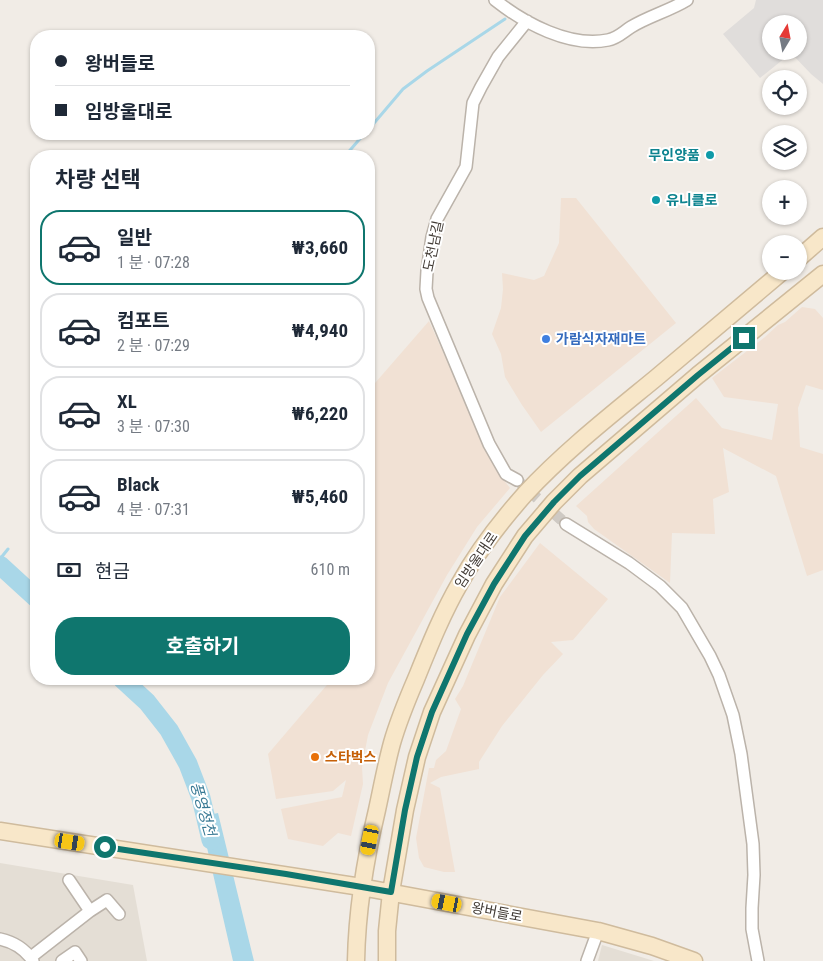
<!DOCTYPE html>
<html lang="ko">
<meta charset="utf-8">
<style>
:root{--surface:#fff;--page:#f2f2f3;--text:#1f2937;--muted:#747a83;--line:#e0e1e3;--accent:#0f766e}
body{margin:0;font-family:"Roboto Condensed","Noto Sans KR",sans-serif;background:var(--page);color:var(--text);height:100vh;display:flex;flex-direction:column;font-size:19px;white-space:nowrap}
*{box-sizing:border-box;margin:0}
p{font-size:16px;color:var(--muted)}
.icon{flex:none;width:28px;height:28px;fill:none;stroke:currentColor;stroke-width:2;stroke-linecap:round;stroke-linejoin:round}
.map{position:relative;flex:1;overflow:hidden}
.sheet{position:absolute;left:30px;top:150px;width:345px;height:535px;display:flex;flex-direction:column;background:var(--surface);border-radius:20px;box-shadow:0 1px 4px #0004}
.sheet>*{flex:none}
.hud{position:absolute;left:30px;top:30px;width:345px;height:110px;border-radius:20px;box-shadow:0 1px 4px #0004;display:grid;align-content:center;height:110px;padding:0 25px;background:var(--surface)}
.needle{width:32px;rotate:10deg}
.controls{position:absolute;left:762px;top:15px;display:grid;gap:10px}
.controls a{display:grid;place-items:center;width:45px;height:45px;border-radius:50%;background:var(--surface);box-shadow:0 1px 4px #0004;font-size:25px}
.end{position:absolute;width:22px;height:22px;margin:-11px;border:6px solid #0f766e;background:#fff;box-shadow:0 0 0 2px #fff}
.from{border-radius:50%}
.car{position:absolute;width:15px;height:30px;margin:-15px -8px;border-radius:6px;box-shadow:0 0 4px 1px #0007;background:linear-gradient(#f5c518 24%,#345 0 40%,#f5c518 0 76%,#345 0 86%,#f5c518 0)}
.hud b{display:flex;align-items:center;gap:18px;height:48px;font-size:19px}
.hud b+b{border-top:1px solid var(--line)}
.hud i{width:12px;height:12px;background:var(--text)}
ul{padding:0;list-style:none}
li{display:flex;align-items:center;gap:15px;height:75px;margin:0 10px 8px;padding:0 15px;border:2px solid var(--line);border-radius:20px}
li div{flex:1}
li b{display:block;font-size:19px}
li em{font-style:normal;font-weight:700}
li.selected{border-color:var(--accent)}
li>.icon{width:45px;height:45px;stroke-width:1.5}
h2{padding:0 25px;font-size:22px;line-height:60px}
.pay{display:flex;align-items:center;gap:12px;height:55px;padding:0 25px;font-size:19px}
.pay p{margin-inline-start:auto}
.primary-button{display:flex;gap:10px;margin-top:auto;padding:10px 25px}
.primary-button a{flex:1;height:58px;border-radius:20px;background:var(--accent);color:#fff;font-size:20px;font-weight:700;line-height:58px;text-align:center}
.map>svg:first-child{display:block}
.residential{fill:#e4ded5}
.commercial{fill:#f1e1d4}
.parking{fill:#e0dddb;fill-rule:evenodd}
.water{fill:#a9d7e8}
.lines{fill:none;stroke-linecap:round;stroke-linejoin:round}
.stream{stroke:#a9d7e8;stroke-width:3}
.river{stroke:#a9d7e8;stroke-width:19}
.minor-tunnel{stroke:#cec9c3;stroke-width:11;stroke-dasharray:11 5.5;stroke-linecap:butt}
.minor-casing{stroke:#bbb3aa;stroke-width:14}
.secondary-casing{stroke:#cfbb9d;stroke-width:19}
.minor{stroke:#fff;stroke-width:11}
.secondary{stroke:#f8e7c9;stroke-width:16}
.route{stroke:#0f766e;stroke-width:6}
.culture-dot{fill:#0f9aa8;stroke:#fff;stroke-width:2}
.shop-dot{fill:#3f7fe0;stroke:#fff;stroke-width:2}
.food-dot{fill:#e8710a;stroke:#fff;stroke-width:2}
.labels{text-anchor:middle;stroke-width:4;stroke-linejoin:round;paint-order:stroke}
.culture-label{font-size:14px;font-weight:bold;fill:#0d838f;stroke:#fff;text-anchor:end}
.street-label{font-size:14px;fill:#433c36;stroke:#fff}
.shop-label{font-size:14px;font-weight:bold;fill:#366cbe;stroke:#fff;text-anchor:start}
.food-label{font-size:14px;font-weight:bold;fill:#c56008;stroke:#fff;text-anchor:start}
.water-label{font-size:15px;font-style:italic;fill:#387994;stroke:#fff}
</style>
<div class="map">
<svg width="823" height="961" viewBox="0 0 823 961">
<rect width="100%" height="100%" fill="#f1ece6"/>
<path class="residential" d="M0,863L133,885L147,961H0Z
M602,945L654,961H598Z"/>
<path class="commercial" d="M561,198H576L676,323L541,432L522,405L505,377L501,354L492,334L501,308L503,289L502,273L534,280L544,276L559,243Z
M802,307L815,309L823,318V390L806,385L798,408L800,447L823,454V570L807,576L776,476L723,448L729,492L713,499L715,534L672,533L670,583L594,529L588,522L587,516L576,506L696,398L722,428L772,440L778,404L724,397L712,378L765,337L778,325L785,322Z
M429,321L496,470L510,488L477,527L447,575L388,683L368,735L362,767L363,784L351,836L338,833L323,846L288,839L281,809L342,797L346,780L333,791L276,799L268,754L332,679H369V390Z
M540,543L608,599L573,640L551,642L563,654L543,675L502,726L479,762V769L441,777L430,783L440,788L455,872H444L424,867L419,858L416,838L429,768H434L436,760L446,751L461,709L455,699L463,686L500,597Z"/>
<path class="parking" d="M756,0H823V84L811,74L791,53L760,78L723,34L754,8ZM771,24H799V51H771Z"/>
<path class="water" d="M218,813L252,953L254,961H233L200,817Z"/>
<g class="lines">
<path class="stream" d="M369,129L403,89L427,71L505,19
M345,156L364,134
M34,517L36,514
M0,559L8,549"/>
<path class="river" d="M0,565L36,598
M122,679L147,702L169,730L188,764L201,798L211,840"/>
<path class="minor-tunnel" d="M517,480L566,524"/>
<g class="minor-casing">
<path id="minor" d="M495,0C524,23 570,48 608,40C618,38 623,32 631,27C649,16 669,11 687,0
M517,480L506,474L489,444L428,298L426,289L427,271L432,237L437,219L466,167L473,103L481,87L498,57L527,21
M566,524L629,563L660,586L682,608L710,656L719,675L733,715L741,754L753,844L754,875L752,908V929L758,961
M90,911L107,900L119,914
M0,939C14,942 25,949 33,961
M31,957L90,911L69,880
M62,961L75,952L81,961
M587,961L598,931"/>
</g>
<g class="secondary-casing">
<path id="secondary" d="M799,258L823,237
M0,831L361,887L598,931L652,946L694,961
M356,961C357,910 365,860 377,810C382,787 386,765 392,743C398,722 407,700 416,679C429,647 442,614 460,583C477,552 502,520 525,494C565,451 611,415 656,378C698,343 740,307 783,271
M387,961V931L391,892L405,810L417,757L432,712L467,635L494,584L525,536L554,502L580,476L698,375L823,274"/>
</g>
<use href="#minor" class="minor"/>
<use href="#secondary" class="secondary"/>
</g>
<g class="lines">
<path class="route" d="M105,847L286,874L391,892L405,810L417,757L432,712L467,634L494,584L525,536L554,502L580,476L698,375L744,338"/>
</g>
<g class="culture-dot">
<circle cx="710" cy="155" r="5"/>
<circle cx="656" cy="200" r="5"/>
</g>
<circle class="shop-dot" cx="546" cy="339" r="5"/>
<circle class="food-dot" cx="315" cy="757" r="5"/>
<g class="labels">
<g class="culture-label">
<text x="700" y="160">무인양품</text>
<text x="666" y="205" text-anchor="start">유니클로</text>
</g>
<g class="street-label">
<text transform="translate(433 246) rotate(-78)" y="5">도천남길</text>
<text transform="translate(476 560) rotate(-56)" y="5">임방울대로</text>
<text transform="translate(497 912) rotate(11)" y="5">왕버들로</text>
</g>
<g class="shop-label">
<text x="556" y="344">가람식자재마트</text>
</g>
<g class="food-label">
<text x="325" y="762">스타벅스</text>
</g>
<g class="water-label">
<text transform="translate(203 809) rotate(74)" y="5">풍영정천</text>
</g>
</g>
</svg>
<div class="controls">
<a><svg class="needle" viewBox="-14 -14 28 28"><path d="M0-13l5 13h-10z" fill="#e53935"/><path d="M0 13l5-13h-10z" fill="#747a83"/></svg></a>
<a><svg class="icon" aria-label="locate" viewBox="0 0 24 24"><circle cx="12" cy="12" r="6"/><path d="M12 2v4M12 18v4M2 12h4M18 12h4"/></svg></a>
<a><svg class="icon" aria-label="layers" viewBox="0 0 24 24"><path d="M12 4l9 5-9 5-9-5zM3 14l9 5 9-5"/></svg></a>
<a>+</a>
<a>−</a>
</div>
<i class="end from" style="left:105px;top:847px"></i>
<i class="end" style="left:744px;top:338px"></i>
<i class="car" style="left:370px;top:840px;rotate:191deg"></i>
<i class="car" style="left:70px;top:842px;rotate:99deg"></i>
<i class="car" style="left:447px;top:903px;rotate:281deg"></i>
<div class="hud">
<b><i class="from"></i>왕버들로</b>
<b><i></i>임방울대로</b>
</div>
<section class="sheet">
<h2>차량 선택</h2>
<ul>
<li class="selected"><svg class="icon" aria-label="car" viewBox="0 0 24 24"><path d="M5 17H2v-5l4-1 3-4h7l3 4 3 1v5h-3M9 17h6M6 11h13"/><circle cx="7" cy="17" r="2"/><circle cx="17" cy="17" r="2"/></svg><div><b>일반</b><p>1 분 · 07:28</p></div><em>₩3,660</em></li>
<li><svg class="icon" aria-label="car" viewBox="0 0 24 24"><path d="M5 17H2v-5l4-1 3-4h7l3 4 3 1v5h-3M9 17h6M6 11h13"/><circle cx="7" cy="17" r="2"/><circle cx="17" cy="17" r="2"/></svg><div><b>컴포트</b><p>2 분 · 07:29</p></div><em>₩4,940</em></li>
<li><svg class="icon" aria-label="car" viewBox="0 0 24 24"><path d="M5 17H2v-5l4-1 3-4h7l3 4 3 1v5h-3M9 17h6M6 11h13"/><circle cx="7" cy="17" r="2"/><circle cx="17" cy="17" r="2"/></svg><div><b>XL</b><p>3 분 · 07:30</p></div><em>₩6,220</em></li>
<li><svg class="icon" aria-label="car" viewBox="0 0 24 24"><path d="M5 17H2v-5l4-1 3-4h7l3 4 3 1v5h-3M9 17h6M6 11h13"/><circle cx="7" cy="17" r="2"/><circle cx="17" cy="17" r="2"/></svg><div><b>Black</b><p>4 분 · 07:31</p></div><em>₩5,460</em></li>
</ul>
<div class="pay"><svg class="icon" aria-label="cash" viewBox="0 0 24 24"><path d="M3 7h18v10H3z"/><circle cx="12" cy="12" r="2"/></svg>현금<p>610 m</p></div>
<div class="primary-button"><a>호출하기</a></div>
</section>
</div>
